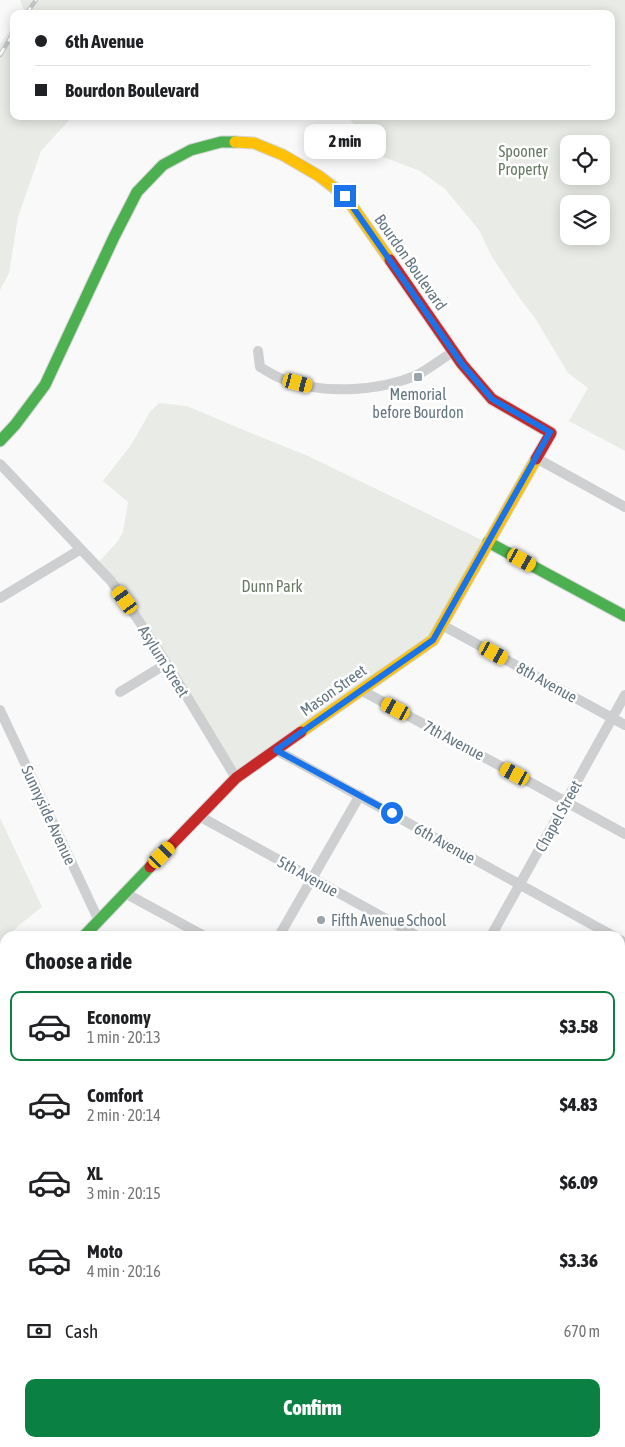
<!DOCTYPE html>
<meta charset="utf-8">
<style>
:root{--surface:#fff;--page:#f2f2f2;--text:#202124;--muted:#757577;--line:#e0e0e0;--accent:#0b8043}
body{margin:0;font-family:"Asap Condensed",sans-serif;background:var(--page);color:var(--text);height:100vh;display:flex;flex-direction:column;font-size:19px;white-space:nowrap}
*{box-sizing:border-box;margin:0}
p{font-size:16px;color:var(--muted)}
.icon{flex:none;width:28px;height:28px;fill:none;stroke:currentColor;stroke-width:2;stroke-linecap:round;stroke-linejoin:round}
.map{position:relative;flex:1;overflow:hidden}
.details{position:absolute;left:0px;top:931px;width:625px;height:516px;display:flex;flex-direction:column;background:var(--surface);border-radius:15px 15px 0 0;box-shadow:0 2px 12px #0003}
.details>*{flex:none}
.top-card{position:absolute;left:10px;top:10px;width:605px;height:110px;border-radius:10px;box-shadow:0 2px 12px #0003;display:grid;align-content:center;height:110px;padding:0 25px;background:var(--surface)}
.buttons{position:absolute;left:560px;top:135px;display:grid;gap:10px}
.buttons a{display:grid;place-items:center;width:50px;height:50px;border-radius:10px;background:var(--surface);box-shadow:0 2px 12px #0003;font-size:25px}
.end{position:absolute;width:22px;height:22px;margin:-11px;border:6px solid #1a73e8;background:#fff;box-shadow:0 0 0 2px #fff}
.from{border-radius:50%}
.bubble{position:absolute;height:35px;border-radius:10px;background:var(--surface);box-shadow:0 2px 12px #0003;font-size:16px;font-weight:800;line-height:35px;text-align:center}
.car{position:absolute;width:15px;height:30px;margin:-15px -8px;border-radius:6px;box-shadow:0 0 4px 1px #0007;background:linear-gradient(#f5c518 24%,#345 0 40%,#f5c518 0 76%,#345 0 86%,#f5c518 0)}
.top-card b{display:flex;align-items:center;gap:18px;height:48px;font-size:19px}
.top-card b+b{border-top:1px solid var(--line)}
.top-card i{width:12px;height:12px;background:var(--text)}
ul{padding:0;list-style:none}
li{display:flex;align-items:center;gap:15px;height:70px;margin:0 10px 8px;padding:0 15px;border:2px solid transparent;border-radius:10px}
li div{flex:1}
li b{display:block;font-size:19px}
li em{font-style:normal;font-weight:800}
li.current{border-color:var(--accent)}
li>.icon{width:45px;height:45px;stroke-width:1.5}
h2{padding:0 25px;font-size:22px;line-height:60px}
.pay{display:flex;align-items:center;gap:12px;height:55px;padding:0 25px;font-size:19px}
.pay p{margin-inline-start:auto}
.action{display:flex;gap:10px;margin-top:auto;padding:10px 25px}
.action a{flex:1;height:58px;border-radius:10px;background:var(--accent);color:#fff;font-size:20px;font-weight:800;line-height:58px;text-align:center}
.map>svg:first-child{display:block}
.built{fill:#e8e9e9}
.green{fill:#e8ebe6;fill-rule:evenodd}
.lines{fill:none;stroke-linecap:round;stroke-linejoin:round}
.fast-casing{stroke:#d5d6d7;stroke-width:13}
.slow-casing{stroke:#d5d6d7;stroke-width:13}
.jam-casing{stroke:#d5d6d7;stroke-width:13}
.street{stroke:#cecfd0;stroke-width:10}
.fast{stroke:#4caf50;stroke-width:11}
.slow{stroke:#ffc107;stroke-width:11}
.jam{stroke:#c62828;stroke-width:11}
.rail-casing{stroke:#c3c5c6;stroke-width:4.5}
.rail{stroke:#fff;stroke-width:2.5;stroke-dasharray:8;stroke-linecap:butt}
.route{stroke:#1a73e8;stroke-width:6}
.poi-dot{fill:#99a4ac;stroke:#fff;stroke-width:2}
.labels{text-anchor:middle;stroke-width:5;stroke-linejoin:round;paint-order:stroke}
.park-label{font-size:16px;fill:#687a64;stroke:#fff}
.street-label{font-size:16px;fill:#657683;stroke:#fff}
.poi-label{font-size:16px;fill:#657683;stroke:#fff}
</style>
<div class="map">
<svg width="625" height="1447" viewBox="0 0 625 1447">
<rect width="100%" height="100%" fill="#f9f9f9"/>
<path class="built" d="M0,1068L5,1070V1142L0,1163Z
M5,1211V1316L0,1319V1214Z"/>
<path class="green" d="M20,0H625V451L569,421L588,388L568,373L535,318L521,300L492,257L479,230L445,189L420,171L381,156L347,116H611V14H22L24,10ZM569,144H601V176H569ZM569,204H601V236H569Z
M14,25V116H73L41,151L18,217L9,273L0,290V44Z
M159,403L187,406L236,427L308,456L486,542L429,639L236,774L96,565L118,541L123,532L128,502L103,481L131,445L150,412Z
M0,818L42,907L18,926L9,936H5V941L0,943Z
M0,1356H5V1442L194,1443L177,1447H0Z
M393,1442H480L488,1447H390Z"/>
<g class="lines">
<g class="fast-casing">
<path id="fast" d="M0,441L15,425L45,385L114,237L137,192L163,165L191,150L221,142H235
M488,542L625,616
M84,936L150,867
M620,1024L625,1016
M382,1447L384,1442"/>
</g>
<g class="slow-casing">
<path id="slow" d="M235,142L254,143L283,155L319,176L345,196L390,260
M301,732L433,640L536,459
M0,999L5,997
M0,1062L5,1065"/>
</g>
<g class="jam-casing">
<path id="jam" d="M390,260L462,364L492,399L551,433L536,459
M150,867L236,778L301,732
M620,1403L625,1406"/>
</g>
<path class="street" d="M258,351L260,367C267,371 273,375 280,378C320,395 378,392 417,375C429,369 441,359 453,352
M536,458L625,507
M0,464L111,581C157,644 196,712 236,778
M0,598L81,549
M442,625L625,725
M361,690L625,834
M120,692L166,664
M0,710L99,921
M276,750L613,936
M199,816L417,936
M125,893L204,936
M279,936L360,795
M491,936L625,695
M620,940L625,943
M620,1048L625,1051
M620,1168L625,1171
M0,1179L5,1182
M620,1284L625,1287
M0,1307L5,1304
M620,1379L625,1370
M476,1442L484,1447
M583,1447L585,1442"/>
<use href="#fast" class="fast"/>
<use href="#slow" class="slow"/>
<use href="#jam" class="jam"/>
<g class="rail-casing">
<path id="rail" d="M26,14L36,0
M0,55L14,32"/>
</g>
<use href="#rail" class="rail"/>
</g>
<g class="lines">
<path class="route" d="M345,196L462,364L492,399L550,432L433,640L276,750L392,813"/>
</g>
<g class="poi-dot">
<rect x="413" y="372" width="10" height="10" rx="2.5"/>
<circle cx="321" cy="920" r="5"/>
</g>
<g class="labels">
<g class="park-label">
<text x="523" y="157">Spooner<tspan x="523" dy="18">Property</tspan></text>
<text x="272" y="592">Dunn Park</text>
</g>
<g class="street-label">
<text transform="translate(411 262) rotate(55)" y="6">Bourdon Boulevard</text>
<text transform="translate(164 661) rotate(58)" y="6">Asylum Street</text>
<text transform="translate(547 682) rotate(29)" y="6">8th Avenue</text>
<text transform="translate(333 690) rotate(-35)" y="6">Mason Street</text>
<text transform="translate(454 740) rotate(28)" y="6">7th Avenue</text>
<text transform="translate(49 815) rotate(65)" y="6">Sunnyside Avenue</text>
<text transform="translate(558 816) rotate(-61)" y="6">Chapel Street</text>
<text transform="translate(445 843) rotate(29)" y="6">6th Avenue</text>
<text transform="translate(308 876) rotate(29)" y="6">5th Avenue</text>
</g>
<g class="poi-label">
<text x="418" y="400">Memorial<tspan x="418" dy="18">before Bourdon</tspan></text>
<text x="331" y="926" text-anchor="start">Fifth Avenue School</text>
</g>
</g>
</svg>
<div class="buttons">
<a><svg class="icon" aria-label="locate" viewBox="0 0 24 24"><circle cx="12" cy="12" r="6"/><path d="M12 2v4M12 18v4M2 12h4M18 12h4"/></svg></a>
<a><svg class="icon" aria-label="layers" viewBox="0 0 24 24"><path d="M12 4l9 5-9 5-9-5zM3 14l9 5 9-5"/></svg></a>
</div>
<i class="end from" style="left:392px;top:813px"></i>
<i class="end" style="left:345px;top:196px"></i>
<div class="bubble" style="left:304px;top:124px;width:82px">2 min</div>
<i class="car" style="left:298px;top:383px;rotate:105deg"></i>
<i class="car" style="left:522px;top:560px;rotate:119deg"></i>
<i class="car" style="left:125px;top:600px;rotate:324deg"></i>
<i class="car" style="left:494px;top:653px;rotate:119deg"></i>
<i class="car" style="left:396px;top:709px;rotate:298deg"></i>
<i class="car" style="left:515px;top:774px;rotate:298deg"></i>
<i class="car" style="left:162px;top:855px;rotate:44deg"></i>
<div class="top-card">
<b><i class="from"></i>6th Avenue</b>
<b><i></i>Bourdon Boulevard</b>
</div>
<section class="details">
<h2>Choose a ride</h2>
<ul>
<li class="current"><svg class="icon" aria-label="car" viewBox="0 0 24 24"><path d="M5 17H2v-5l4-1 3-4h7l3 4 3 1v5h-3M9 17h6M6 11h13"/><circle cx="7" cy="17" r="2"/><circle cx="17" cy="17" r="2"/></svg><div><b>Economy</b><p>1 min · 20:13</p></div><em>$3.58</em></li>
<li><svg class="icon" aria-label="car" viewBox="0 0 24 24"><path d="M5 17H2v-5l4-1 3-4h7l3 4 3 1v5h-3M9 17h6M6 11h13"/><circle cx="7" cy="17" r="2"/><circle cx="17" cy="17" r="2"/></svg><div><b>Comfort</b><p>2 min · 20:14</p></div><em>$4.83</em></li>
<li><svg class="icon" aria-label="car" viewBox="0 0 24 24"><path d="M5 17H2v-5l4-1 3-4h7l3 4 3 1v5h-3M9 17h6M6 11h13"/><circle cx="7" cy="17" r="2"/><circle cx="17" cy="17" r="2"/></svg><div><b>XL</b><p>3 min · 20:15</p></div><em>$6.09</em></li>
<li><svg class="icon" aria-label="car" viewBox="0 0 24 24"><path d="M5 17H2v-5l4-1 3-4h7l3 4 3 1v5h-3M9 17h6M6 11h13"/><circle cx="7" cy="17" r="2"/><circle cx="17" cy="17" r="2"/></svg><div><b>Moto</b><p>4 min · 20:16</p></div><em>$3.36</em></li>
</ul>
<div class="pay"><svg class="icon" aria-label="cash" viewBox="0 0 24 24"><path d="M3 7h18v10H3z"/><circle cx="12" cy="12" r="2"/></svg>Cash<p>670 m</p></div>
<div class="action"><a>Confirm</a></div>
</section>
</div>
